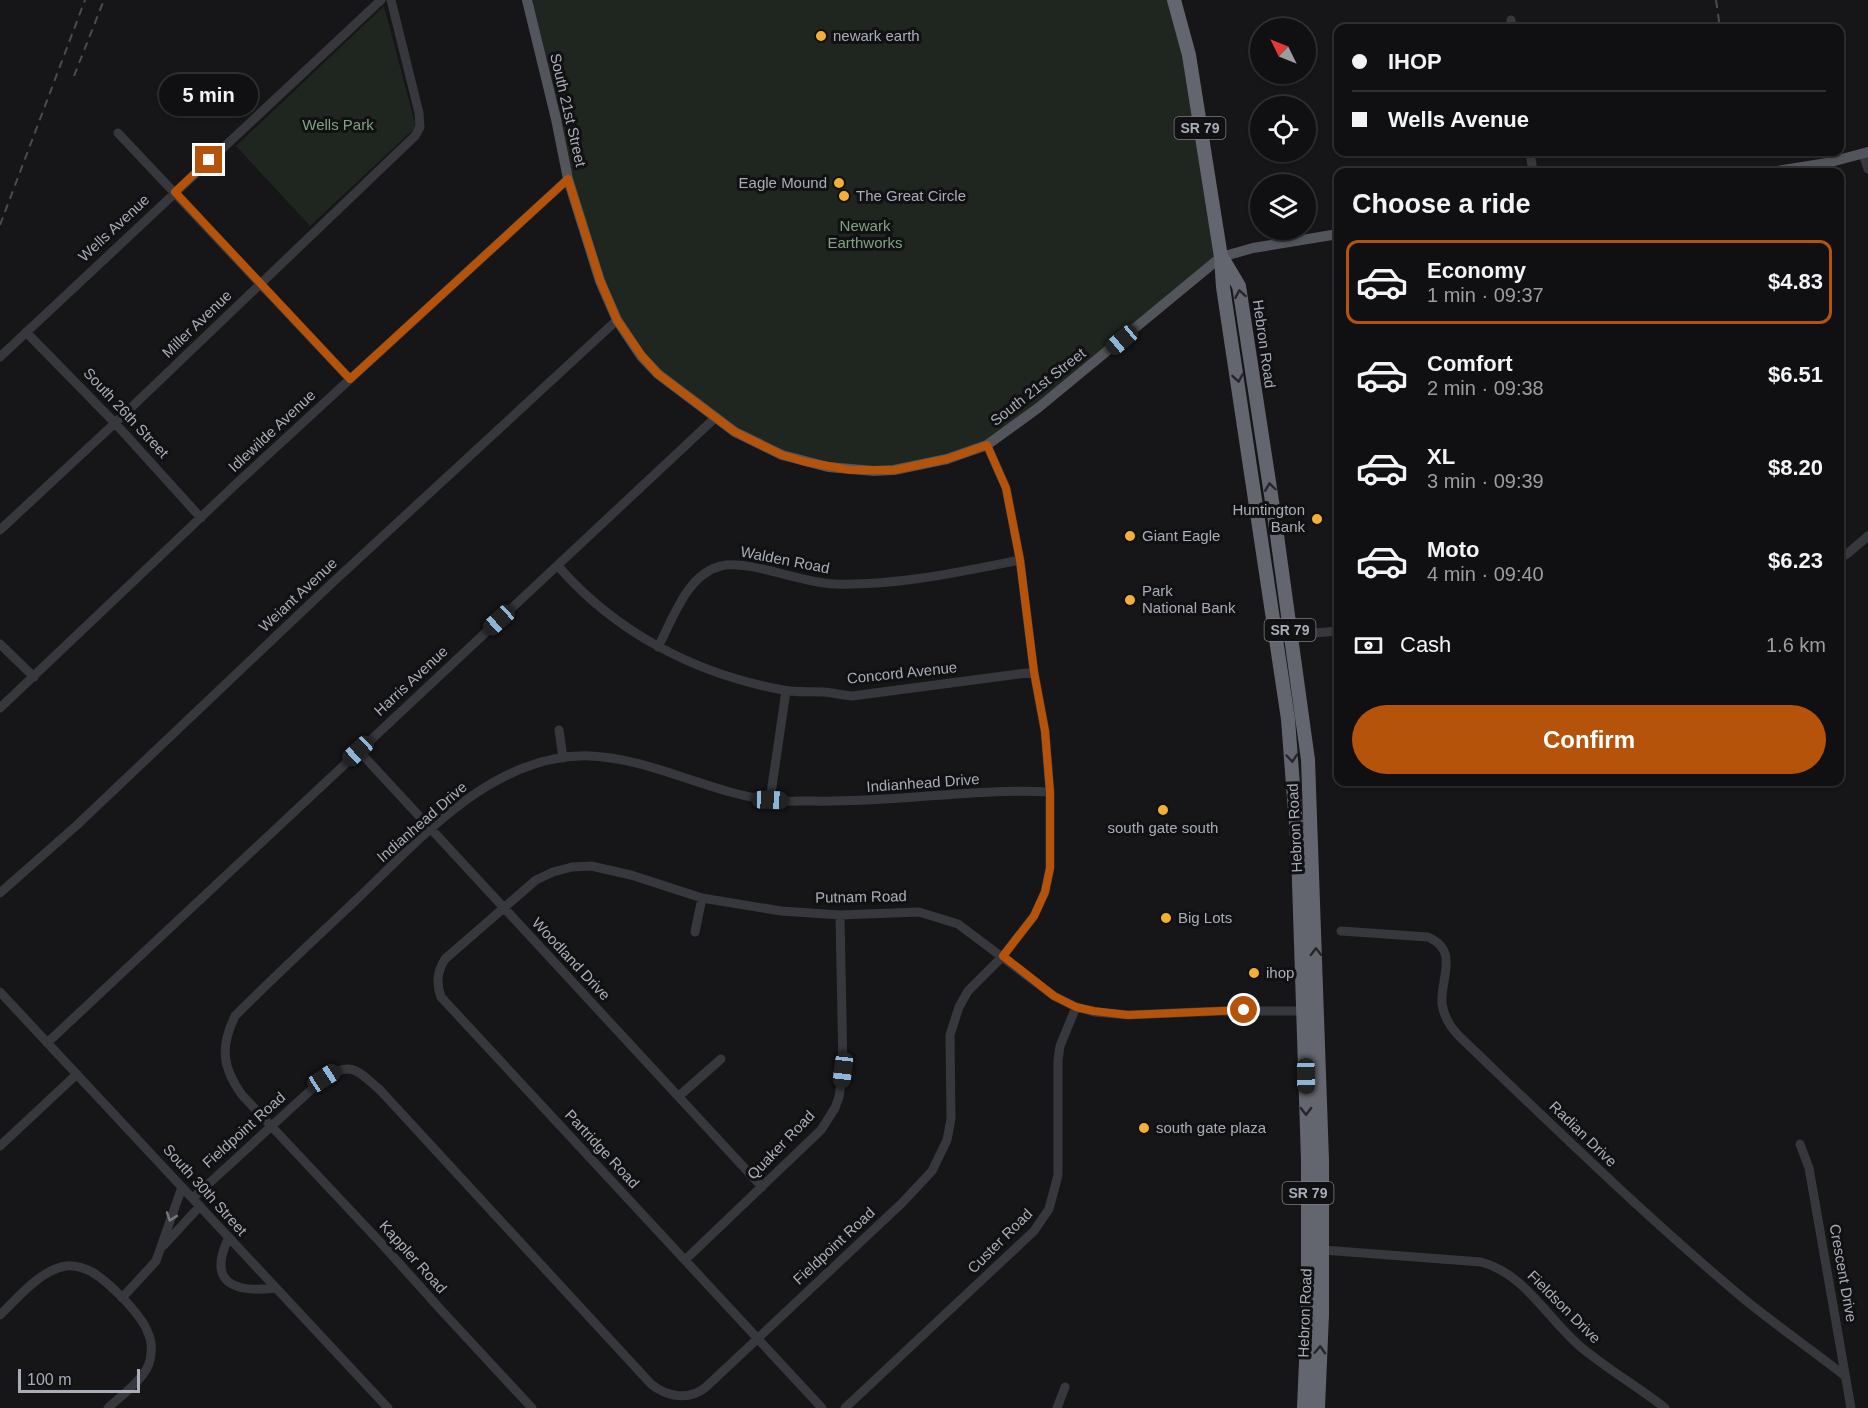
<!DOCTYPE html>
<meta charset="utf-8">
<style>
:root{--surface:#101012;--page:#19191b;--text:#f1f3f6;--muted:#9c9d9f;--line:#303032;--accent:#b45309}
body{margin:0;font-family:Helvetica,sans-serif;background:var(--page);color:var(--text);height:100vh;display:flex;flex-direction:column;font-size:22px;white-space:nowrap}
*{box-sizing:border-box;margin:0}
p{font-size:20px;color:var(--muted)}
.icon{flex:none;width:33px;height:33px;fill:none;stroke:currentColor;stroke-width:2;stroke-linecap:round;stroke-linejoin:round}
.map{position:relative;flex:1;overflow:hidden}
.drawer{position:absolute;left:1334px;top:168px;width:510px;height:618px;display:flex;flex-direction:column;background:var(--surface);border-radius:12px;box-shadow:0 2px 4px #0004,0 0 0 2px var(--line)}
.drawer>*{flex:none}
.banner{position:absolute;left:1334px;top:24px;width:510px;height:132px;border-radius:12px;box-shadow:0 2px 4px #0004,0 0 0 2px var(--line);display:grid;align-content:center;height:132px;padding:0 18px;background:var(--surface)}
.needle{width:39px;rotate:313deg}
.buttons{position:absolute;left:1250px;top:18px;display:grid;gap:12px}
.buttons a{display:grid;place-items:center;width:66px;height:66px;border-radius:50%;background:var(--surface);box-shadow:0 2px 4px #0004,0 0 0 2px var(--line);font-size:30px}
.scale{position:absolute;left:18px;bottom:15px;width:122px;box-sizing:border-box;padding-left:6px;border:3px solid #a8adb8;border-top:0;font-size:16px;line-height:21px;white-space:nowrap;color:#a8adb8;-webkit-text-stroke:4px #111113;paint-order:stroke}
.end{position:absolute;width:27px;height:27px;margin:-14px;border:8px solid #b45309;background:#fff;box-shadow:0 0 0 3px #fff}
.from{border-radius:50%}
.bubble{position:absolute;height:42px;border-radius:21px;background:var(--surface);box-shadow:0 2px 4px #0004,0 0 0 2px var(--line);font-size:20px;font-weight:800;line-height:42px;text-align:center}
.car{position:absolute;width:18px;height:36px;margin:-18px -9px;border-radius:8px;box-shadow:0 0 4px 2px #0007;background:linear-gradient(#222 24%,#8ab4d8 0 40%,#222 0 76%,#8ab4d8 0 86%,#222 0)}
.banner b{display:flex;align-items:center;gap:21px;height:57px;font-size:22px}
.banner b+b{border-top:2px solid var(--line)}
.banner i{width:15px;height:15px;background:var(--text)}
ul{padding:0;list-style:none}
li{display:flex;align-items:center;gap:18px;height:84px;margin:0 12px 9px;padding:0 6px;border:3px solid transparent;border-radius:12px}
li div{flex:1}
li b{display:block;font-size:22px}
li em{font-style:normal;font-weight:800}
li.on{border-color:var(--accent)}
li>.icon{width:54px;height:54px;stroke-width:1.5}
h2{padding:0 18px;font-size:27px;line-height:72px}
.pay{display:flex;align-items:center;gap:15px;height:66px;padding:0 18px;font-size:22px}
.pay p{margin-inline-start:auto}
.button{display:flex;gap:12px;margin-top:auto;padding:12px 18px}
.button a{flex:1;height:69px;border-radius:36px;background:var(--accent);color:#fff;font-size:24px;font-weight:800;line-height:69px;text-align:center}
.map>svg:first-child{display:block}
.green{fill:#1e261f}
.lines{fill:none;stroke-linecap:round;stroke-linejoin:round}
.minor{stroke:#37383d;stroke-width:9}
.major{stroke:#53555c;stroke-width:10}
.highway{stroke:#63666e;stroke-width:14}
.rail{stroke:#4a4c52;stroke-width:2;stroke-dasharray:8 6;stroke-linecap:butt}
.oneway{stroke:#26262a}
.oneway2{stroke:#757881}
.route{stroke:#b45309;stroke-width:8}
.poi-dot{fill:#f2b134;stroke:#111113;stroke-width:2}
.labels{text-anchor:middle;stroke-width:6;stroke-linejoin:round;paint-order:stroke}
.shield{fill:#111113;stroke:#7b7e86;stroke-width:1.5}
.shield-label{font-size:14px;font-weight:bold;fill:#a8adb8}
.poi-label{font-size:15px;fill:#a8adb8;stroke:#111113;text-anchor:start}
.street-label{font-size:15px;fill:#a8adb8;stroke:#111113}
.park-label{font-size:15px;fill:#7fa381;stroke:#111113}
</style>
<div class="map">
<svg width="1868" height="1408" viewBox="0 0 1868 1408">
<rect width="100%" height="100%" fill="#161618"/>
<path class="green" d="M527,0H1174L1221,257L1013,427L947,459L851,470L765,448L641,356L598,277Z
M384,6L416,127L310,226L236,146Z"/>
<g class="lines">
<path class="minor" d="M1511,20L1512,28
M118,133L350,379
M1530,152L1533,172
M1863,154L1868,169
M26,332L115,423L201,518
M0,357L381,0
M0,530L115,423L415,136L420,127L419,113L391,0
M1839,558L1847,554L1868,536
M558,566C616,633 696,674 783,690C797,693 811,691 824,692C833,693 843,695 852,696L1034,672
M1291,635L1338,631
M0,644L34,677
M658,647C673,619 687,574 721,566C747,559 802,583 834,584C896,586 959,572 1020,560
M0,708L237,483L568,179
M559,730L563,758
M359,751L762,1187
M770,800L786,691
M0,893L77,825L331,584L617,320
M1341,931L1428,937C1460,951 1440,978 1442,1004C1444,1018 1451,1028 1460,1037C1553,1126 1645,1216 1744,1299C1777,1326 1812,1350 1845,1376
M695,932L702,898
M0,992L388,1408
M47,1043L716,417
M679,1096L721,1059
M1800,1144L1809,1168L1851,1408
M0,1146L77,1074
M193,1198L324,1078C352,1060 358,1071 380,1090L651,1384C667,1397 689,1401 706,1387L902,1203L932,1171L947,1140L951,1119L950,1035L959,1007L968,991L1003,956L1034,916L1045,892L1050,868V792L1045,731L1034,672L1020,560L1006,488L987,445
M228,1239C207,1284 236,1293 275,1288
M163,1246L200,1206
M1323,1250L1481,1262C1526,1274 1548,1320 1582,1348C1609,1370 1638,1387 1665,1408
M685,1260L821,1130L835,1108L839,1097L843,1070L840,915
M122,1298L156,1261L182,1187
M0,1315C18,1298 40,1270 66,1266C75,1265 84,1268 92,1272C109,1282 142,1315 148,1333C152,1341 152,1351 150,1360C147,1377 121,1396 108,1408
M532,1408L442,1311L380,1242L242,1095C222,1067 220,1047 235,1016C274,977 315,939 355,901C420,840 493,752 591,756C653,759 709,793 770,800C783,802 798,801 811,801C891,803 971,788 1050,792
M822,1408L441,997C436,983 437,972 445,959L536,880L553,872L572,867L591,866L631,875L702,898L781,911L840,915L919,912L958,924L1054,996L1076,1007L1094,1012L1128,1015L1221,1011H1308
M845,1408L1034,1231L1049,1209L1058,1175V1060L1060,1046L1076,1007
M1057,1408L1065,1387"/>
<path class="major" d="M527,0L556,119L568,179L600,281L617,320L641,356L658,374L735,432L782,455L828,467L874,471L894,470L947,459L987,445L1038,408L1221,257L1253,248L1338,234
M1771,172L1827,163L1868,152"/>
<path class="highway" d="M1174,0L1189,55L1221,257L1223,287L1288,719L1298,851L1308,1160V1314L1304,1408
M1223,259L1239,286L1275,521L1308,760L1322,1160V1315L1318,1408"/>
<path class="rail" d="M1716,0L1720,28
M74,76L104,0
M0,225L85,0"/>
</g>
<defs><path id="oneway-chevron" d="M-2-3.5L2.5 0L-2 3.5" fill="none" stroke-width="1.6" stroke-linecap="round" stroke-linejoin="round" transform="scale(1.5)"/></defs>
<g class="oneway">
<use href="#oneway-chevron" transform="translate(1240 294) rotate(-100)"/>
<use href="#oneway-chevron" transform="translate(1238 378) rotate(81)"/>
<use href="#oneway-chevron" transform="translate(1270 487) rotate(-98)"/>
<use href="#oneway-chevron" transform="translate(1292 758) rotate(85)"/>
<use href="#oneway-chevron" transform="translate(1316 952) rotate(-91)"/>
<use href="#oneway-chevron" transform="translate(1306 1111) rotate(89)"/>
<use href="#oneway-chevron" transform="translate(1320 1350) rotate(-87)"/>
</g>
<use class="oneway2" href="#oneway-chevron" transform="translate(171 1217) rotate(109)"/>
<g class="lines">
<path class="route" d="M209,160L175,192L350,379L568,179L600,280L617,320L642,356L658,374L735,432L782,455L806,462L851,470H894L947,459L987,445L1006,488L1020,560L1034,672L1045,731L1050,792V868L1045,892L1034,916L1003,956L1054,996L1076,1007L1094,1011L1128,1015L1244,1010"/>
</g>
<g class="poi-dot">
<circle cx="821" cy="36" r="6"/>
<circle cx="839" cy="183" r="6"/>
<circle cx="844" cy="196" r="6"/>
<circle cx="1317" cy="519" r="6"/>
<circle cx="1130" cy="536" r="6"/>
<circle cx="1130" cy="600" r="6"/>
<circle cx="1163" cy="810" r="6"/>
<circle cx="1166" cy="918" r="6"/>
<circle cx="1254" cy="973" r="6"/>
<circle cx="1144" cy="1128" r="6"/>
</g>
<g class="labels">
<g class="shield">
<rect x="1174.5" y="117" width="51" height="22" rx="4.5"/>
<rect x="1264.5" y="619" width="51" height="22" rx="4.5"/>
<rect x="1282.5" y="1182" width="51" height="22" rx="4.5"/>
</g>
<g class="shield-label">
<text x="1200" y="133">SR 79</text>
<text x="1290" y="635">SR 79</text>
<text x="1308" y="1198">SR 79</text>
</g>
<g class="poi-label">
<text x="833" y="41">newark earth</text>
<text x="827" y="188" text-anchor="end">Eagle Mound</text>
<text x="856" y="201">The Great Circle</text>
<text x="1305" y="515" text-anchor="end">Huntington<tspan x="1305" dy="17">Bank</tspan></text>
<text x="1142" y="541">Giant Eagle</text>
<text x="1142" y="596">Park<tspan x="1142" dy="17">National Bank</tspan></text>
<text x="1163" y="833" text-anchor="middle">south gate south</text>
<text x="1178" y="923">Big Lots</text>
<text x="1266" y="978">ihop</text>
<text x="1156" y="1133">south gate plaza</text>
</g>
<g class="street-label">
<text transform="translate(568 110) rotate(77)" y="5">South 21st Street</text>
<text transform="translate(114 228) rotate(-43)" y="5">Wells Avenue</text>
<text transform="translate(197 324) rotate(-44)" y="5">Miller Avenue</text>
<text transform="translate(1264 344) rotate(82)" y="5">Hebron Road</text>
<text transform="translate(1038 387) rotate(-38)" y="5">South 21st Street</text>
<text transform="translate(126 413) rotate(47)" y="5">South 26th Street</text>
<text transform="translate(272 431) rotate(-43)" y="5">Idlewilde Avenue</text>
<text transform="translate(785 560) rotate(11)" y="5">Walden Road</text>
<text transform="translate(298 595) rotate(-43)" y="5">Weiant Avenue</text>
<text transform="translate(902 673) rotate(-6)" y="5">Concord Avenue</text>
<text transform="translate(411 681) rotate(-43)" y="5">Harris Avenue</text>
<text transform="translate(923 783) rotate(-4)" y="5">Indianhead Drive</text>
<text transform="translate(422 822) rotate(-41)" y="5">Indianhead Drive</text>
<text transform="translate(1295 828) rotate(-93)" y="5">Hebron Road</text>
<text transform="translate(861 897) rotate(-1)" y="5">Putnam Road</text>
<text transform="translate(571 959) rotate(47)" y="5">Woodland Drive</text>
<text transform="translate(244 1130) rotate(-42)" y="5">Fieldpoint Road</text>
<text transform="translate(1583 1134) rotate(44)" y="5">Radian Drive</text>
<text transform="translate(781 1145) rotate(-46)" y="5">Quaker Road</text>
<text transform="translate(602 1149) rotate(47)" y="5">Partridge Road</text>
<text transform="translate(205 1190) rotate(48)" y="5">South 30th Street</text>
<text transform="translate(1000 1241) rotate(-45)" y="5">Custer Road</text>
<text transform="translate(834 1246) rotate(-43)" y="5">Fieldpoint Road</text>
<text transform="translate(413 1257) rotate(48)" y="5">Kappler Road</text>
<text transform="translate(1843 1273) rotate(80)" y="5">Crescent Drive</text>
<text transform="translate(1564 1307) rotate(45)" y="5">Fieldson Drive</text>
<text transform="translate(1305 1313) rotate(-88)" y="5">Hebron Road</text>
</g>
<g class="park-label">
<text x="338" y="130">Wells Park</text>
<text x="865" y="231">Newark<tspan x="865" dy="17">Earthworks</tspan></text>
</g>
</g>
</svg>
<div class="buttons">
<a><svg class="needle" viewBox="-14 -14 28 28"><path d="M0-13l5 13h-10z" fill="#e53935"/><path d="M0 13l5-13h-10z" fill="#9c9d9f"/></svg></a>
<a><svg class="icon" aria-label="locate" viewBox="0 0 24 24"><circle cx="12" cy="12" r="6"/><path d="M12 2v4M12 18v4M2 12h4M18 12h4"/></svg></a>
<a><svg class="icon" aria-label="layers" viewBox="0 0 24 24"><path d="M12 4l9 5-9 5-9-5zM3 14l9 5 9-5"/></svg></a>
</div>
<div class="scale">100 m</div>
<i class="end from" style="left:1244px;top:1010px"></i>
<i class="end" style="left:209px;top:160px"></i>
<div class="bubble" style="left:159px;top:74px;width:99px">5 min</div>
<i class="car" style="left:1122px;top:340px;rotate:230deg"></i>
<i class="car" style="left:499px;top:620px;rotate:228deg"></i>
<i class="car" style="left:358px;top:751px;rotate:227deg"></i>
<i class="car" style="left:770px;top:800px;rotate:92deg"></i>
<i class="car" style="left:843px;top:1070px;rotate:187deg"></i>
<i class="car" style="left:1306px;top:1076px;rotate:179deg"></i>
<i class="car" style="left:324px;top:1078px;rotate:57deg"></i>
<div class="banner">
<b><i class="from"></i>IHOP</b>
<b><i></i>Wells Avenue</b>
</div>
<section class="drawer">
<h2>Choose a ride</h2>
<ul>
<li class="on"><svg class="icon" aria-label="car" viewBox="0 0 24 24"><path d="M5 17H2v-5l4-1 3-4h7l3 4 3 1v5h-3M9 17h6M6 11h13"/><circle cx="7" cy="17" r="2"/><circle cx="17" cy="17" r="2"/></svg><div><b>Economy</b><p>1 min · 09:37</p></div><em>$4.83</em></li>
<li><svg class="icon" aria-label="car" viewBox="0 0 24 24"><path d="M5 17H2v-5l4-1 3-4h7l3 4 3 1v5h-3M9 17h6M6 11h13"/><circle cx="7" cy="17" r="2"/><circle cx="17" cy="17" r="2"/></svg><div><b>Comfort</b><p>2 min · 09:38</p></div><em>$6.51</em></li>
<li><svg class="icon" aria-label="car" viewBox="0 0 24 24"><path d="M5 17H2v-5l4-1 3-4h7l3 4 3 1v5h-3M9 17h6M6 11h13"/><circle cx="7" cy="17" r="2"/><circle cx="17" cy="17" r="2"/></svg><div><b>XL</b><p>3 min · 09:39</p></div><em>$8.20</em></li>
<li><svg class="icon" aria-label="car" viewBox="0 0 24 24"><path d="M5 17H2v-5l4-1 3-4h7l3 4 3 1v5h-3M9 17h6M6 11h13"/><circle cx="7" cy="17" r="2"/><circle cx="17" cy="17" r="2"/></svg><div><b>Moto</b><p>4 min · 09:40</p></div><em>$6.23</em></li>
</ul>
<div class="pay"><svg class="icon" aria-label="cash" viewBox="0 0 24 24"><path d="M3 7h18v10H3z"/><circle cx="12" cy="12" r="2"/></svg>Cash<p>1.6 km</p></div>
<div class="button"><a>Confirm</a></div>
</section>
</div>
